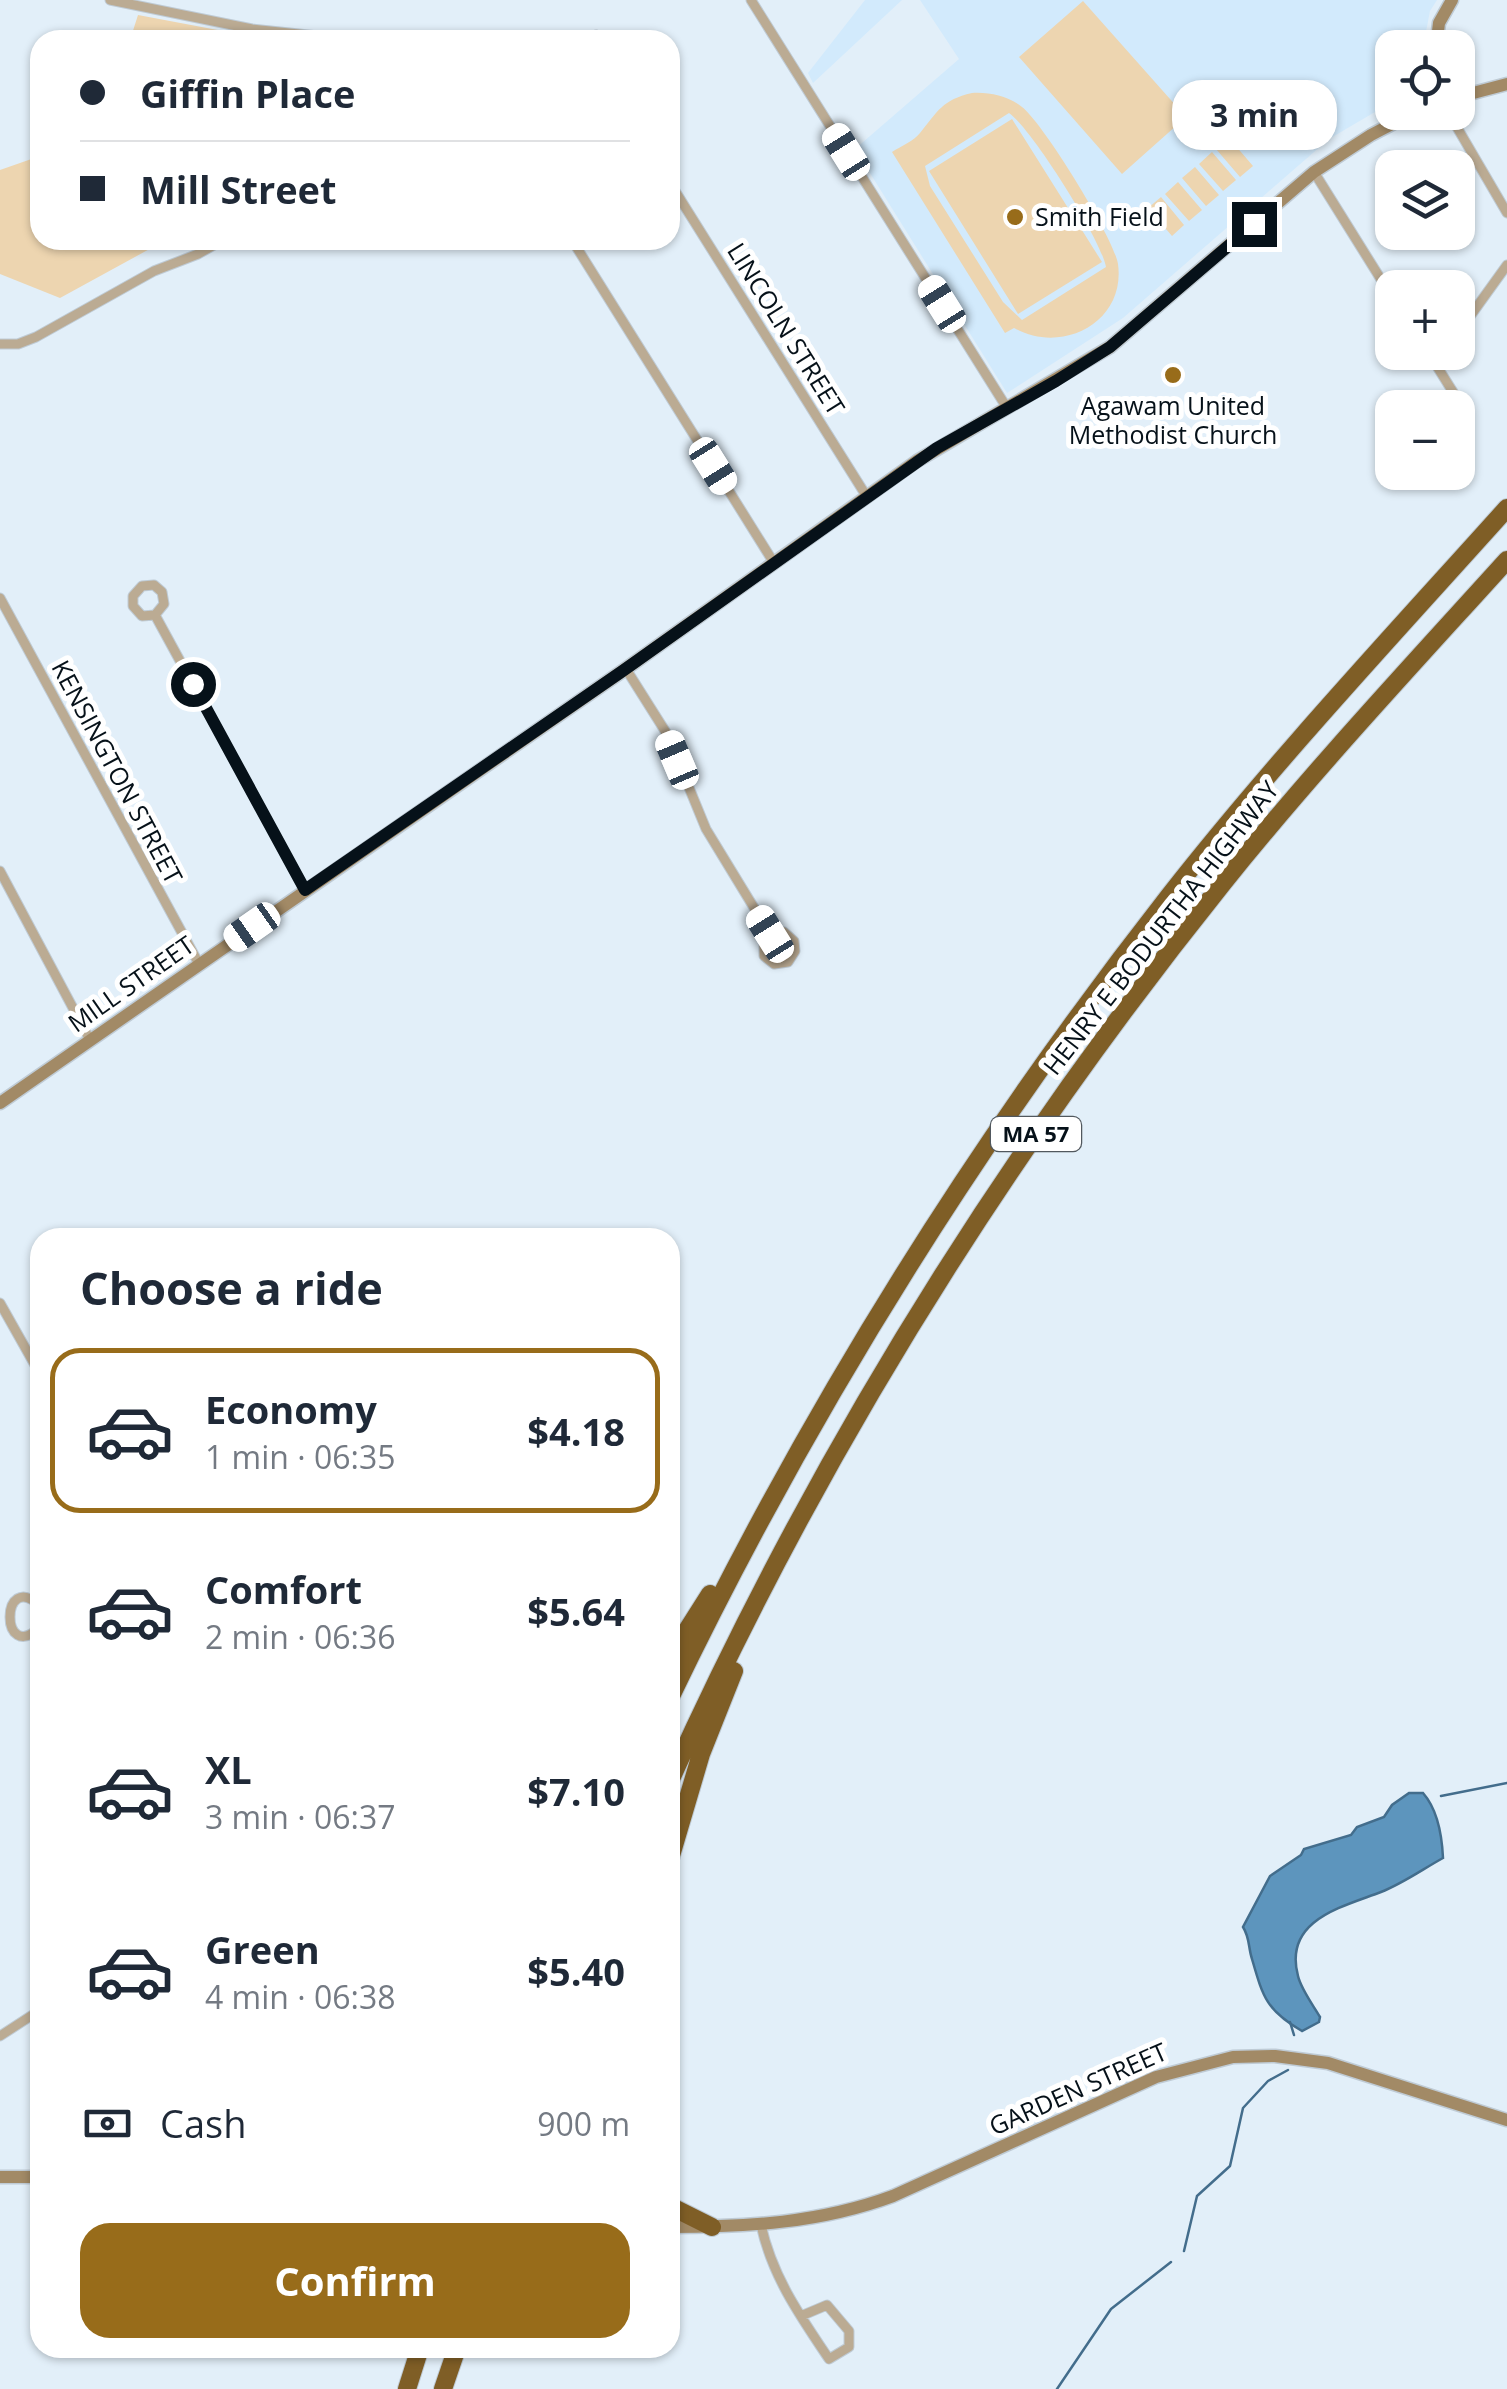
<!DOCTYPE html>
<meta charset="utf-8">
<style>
:root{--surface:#fff;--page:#f6f6f7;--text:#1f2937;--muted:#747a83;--line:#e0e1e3;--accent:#986c1a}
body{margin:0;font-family:"Open Sans",sans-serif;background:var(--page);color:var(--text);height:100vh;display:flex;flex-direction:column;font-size:38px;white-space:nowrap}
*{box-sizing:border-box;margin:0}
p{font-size:32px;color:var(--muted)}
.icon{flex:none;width:55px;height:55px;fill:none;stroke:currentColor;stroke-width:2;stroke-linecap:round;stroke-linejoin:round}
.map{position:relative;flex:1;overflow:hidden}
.panel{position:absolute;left:30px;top:1228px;width:650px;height:1130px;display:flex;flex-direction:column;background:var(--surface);border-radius:30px;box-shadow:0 2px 8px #0004}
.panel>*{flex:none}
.guide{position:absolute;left:30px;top:30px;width:650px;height:220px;border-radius:30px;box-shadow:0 2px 8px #0004;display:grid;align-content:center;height:220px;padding:0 50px;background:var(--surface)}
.tools{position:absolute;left:1375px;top:30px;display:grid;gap:20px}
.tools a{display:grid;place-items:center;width:100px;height:100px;border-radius:20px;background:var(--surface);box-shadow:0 2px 8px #0004;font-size:50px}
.end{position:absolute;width:45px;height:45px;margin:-22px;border:12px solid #061119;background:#fff;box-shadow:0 0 0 5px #fff}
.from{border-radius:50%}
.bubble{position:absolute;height:70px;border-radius:30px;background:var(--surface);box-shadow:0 2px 8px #0004;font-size:32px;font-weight:700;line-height:70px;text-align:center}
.car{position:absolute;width:30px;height:60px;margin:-30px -15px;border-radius:12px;box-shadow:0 0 8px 2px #0007;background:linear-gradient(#fff 24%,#345 0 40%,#fff 0 76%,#345 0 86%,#fff 0)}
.guide b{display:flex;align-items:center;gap:35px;height:95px;font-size:38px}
.guide b+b{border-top:2px solid var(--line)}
.guide i{width:25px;height:25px;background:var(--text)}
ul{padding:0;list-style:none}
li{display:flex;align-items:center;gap:30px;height:165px;margin:0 20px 15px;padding:0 30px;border:5px solid transparent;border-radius:30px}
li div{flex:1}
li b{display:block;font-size:38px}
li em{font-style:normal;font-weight:700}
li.active{border-color:var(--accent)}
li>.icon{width:90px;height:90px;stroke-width:1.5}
h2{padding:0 50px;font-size:45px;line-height:120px}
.pay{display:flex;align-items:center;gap:25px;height:110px;padding:0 50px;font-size:38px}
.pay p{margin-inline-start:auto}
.action{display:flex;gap:20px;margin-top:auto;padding:20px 50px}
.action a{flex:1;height:115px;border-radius:30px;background:var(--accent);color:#fff;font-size:40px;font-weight:700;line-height:115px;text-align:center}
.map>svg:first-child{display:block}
.built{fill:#d2eafc}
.green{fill:#edd5b0;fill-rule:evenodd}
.water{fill:#5d95bd;stroke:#436d8c;stroke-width:2.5}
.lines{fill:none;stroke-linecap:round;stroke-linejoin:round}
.stream{stroke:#436d8c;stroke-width:2.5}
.street-casing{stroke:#bfcbd5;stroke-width:11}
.secondary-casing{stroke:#bfcbd5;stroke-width:15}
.highway-casing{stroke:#bfcbd5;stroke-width:20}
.street{stroke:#bbab93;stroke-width:9}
.secondary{stroke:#a28a66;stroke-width:12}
.highway{stroke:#7f5e26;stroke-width:18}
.route{stroke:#061119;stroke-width:12}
.poi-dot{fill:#986c1a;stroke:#fff;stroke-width:4}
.labels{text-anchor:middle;stroke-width:10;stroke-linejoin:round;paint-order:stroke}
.shield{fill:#fff;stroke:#51585e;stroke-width:2.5}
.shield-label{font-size:22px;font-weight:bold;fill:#061119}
.poi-label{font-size:25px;fill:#061119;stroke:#fff;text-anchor:start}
.street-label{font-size:25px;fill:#061119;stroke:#fff}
</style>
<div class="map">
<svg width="1507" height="2389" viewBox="0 0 1507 2389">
<rect width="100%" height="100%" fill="#e2eff9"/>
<path class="built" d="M865,0H902L813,83L808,73Z
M920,0H1437L1430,11L1423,47L1392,48V102L1329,139L1123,318L1007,393L855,149L959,59Z"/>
<path class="green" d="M1083,1L1186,117L1122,174L1019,57Z
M138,15L270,40H130Z
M972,93C990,92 1008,96 1022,107C1043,123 1114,238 1118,264C1126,323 1061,355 1014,328L1005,333L892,152C901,146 914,141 920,133C938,111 942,100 972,93ZM1009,113C1032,129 1101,239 1106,267L1022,320L1003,302L930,186L925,166Z
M1012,119L1102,262L1018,314L929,171Z
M1229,138L1253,166L1240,177L1216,149Z
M1212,152L1236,180L1223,191L1199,164Z
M40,156V240H166L60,298L0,274V170Z
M1195,167L1219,195L1206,206L1182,178Z
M1178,182L1202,210L1189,221L1165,194Z
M1161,197L1184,225L1172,236L1148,208Z"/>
<path class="water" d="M1409,1793H1423C1438,1810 1442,1836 1443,1858C1423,1869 1402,1884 1381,1892C1342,1907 1283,1920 1298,1976C1301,1989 1313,2005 1320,2017L1319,2022L1302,2031C1266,2010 1263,1997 1252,1959C1248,1947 1250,1938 1243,1927L1270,1876L1301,1855L1304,1849L1351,1835L1357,1827L1384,1817L1392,1805Z"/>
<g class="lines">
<path class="stream" d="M1441,1796L1507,1783
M1290,2022L1294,2035
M1184,2251L1197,2196L1230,2166L1243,2108L1268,2081L1288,2070
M1057,2389L1111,2309L1171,2262"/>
<g class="street-casing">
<path id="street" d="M110,0L252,29L356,40
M751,0L1007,408
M595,40L596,35
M1448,112L1507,213
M1314,172L1392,297
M670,183L867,497
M572,240L774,563
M1458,333L1507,265
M0,344H18L36,337L154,271L198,254L223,240
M1428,352L1468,416
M0,598L199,964
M155,615L142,616L133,606V596L142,586L154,585L162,592L164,604L155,615L305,890
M626,669L667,734L706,829L770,934L764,942V956L774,964L788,962L795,951L794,941L784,932L770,934
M0,871L90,1040
M0,1303L40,1374
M40,1606C0,1568 0,1666 40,1627
M0,2036L40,2010
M761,2225C772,2276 800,2316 829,2359L849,2347V2331L827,2305L801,2316"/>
</g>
<g class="secondary-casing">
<path id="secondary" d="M1436,48L1439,23L1452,0
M1458,97L1507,84
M0,1103L624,670L917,461L1110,347L1314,172L1371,135L1415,112
M0,2177H40
M670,2227C747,2227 820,2223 893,2196L1156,2077L1233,2057L1275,2056L1328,2063L1507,2120"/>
</g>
<g class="highway-casing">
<path id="highway" d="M670,1657L710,1594
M670,1698C807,1414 974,1145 1169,896C1275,761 1392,636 1507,508
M670,1781C815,1460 1003,1157 1223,883C1313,771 1411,666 1507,560
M670,1859L701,1754L734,1671
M670,2206L712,2227
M407,2389L420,2348
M443,2389L457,2348"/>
</g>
<use href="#street" class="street"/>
<use href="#secondary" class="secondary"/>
<use href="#highway" class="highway"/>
</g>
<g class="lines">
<path class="route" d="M193,684L305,890L624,670L937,448L1056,381L1110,347L1254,224"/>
</g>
<g class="poi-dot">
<circle cx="1015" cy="217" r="10"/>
<circle cx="1173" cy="375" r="10"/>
</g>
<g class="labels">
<rect class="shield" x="991" y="1117" width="90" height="34" rx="8"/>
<g class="shield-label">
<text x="1036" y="1142">MA 57</text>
</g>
<g class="poi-label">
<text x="1035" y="226">Smith Field</text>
<text x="1173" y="415" text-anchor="middle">Agawam United<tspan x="1173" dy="29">Methodist Church</tspan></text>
</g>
<g class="street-label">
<text transform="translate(786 329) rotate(58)" y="9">LINCOLN STREET</text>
<text transform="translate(117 772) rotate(62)" y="9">KENSINGTON STREET</text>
<text transform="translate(1161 928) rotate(-52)" y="9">HENRY E BODURTHA HIGHWAY</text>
<text transform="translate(131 984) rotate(-35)" y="9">MILL STREET</text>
<text transform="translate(1078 2089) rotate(-24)" y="9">GARDEN STREET</text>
</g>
</g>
</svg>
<div class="tools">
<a><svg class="icon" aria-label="locate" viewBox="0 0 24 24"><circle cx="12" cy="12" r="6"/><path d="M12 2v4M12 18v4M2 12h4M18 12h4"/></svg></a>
<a><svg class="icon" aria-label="layers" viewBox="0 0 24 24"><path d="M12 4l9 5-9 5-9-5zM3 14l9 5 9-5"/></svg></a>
<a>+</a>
<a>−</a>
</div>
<i class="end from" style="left:193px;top:684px"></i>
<i class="end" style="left:1254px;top:224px"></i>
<div class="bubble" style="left:1172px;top:80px;width:165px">3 min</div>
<i class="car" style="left:846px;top:152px;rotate:328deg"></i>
<i class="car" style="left:942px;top:304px;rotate:328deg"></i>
<i class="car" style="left:713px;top:466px;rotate:148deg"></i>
<i class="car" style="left:677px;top:760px;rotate:337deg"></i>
<i class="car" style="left:252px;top:927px;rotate:235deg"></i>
<i class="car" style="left:770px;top:934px;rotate:328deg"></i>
<div class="guide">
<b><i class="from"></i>Giffin Place</b>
<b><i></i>Mill Street</b>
</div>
<section class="panel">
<h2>Choose a ride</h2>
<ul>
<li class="active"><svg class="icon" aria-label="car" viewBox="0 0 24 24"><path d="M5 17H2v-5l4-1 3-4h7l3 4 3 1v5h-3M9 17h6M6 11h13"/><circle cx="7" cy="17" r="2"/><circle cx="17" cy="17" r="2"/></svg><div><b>Economy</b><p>1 min · 06:35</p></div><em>$4.18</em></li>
<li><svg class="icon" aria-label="car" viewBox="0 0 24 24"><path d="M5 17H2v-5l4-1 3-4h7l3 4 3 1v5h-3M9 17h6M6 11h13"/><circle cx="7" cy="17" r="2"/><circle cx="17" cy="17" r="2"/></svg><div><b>Comfort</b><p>2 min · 06:36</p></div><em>$5.64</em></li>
<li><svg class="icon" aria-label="car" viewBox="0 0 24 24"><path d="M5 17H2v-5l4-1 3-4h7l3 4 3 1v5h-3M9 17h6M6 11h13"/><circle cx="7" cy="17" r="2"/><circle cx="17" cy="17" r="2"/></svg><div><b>XL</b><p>3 min · 06:37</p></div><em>$7.10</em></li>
<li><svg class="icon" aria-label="car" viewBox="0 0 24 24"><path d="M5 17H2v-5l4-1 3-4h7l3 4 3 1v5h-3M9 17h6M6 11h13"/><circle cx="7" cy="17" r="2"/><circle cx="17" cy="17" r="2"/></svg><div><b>Green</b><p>4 min · 06:38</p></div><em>$5.40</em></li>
</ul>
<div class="pay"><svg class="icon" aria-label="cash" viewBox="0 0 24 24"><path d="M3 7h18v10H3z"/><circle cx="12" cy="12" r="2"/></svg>Cash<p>900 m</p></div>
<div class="action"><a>Confirm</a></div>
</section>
</div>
